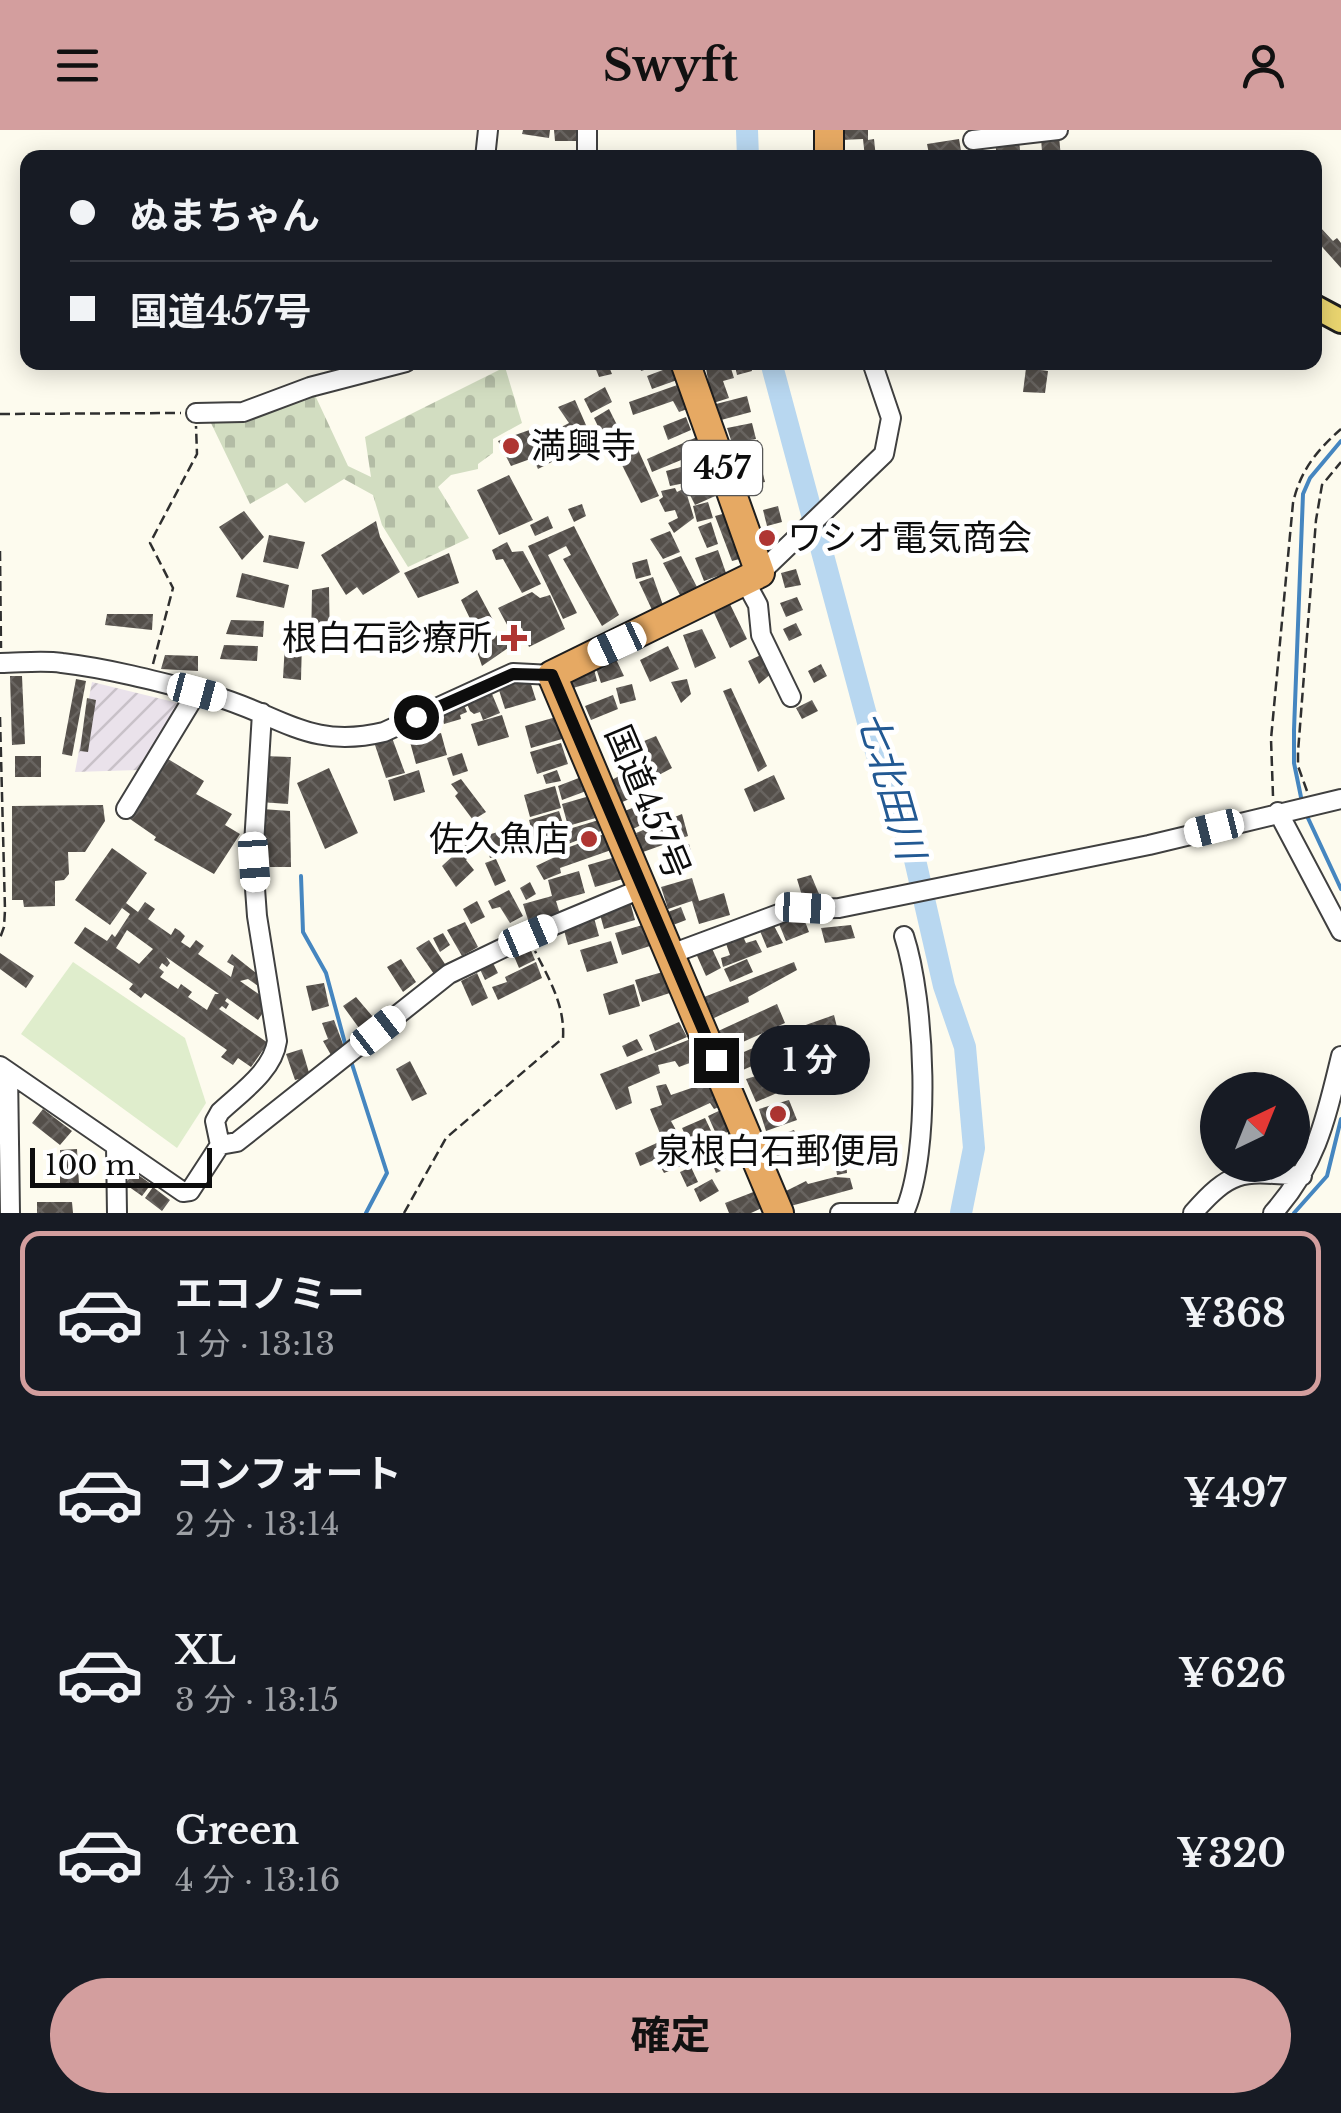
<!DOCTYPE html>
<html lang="ja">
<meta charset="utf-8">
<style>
:root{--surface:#171b24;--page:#20242c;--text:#f1f3f6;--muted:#9ea1a6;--line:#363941;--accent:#d39e9e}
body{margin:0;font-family:"Libre Baskerville","Noto Sans JP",serif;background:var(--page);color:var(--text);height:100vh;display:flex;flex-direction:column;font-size:38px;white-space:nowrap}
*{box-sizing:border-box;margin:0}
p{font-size:32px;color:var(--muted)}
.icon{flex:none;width:55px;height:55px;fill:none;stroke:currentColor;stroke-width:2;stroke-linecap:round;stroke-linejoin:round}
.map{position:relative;height:1083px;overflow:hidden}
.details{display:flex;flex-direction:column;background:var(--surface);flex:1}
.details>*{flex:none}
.hud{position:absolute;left:20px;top:20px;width:1302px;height:220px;border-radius:20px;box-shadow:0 5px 25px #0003;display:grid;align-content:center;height:220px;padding:0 50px;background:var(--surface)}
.needle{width:65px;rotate:43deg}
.fabs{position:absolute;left:1200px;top:942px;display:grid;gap:20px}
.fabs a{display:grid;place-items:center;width:110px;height:110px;border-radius:50%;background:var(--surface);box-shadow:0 5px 25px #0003;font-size:50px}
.scale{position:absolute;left:30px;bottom:25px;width:182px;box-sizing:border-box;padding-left:10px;border:5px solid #0d0d0d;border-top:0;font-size:28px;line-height:35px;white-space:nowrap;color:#0d0d0d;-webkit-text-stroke:8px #fff;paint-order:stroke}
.end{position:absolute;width:45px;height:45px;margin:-22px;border:12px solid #0d0d0d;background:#fff;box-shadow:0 0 0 5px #fff}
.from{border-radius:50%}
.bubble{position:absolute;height:70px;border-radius:35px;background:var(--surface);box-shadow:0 5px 25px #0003;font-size:32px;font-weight:700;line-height:70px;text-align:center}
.car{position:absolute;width:30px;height:60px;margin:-30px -15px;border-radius:12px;box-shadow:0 0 8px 2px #0007;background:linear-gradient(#fff 24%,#345 0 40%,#fff 0 76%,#345 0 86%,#fff 0)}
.hud b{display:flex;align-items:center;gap:35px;height:95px;font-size:38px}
.hud b+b{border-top:2px solid var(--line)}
.hud i{width:25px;height:25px;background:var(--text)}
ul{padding:18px 0 0;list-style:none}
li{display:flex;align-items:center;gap:30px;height:165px;margin:0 20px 15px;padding:0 30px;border:5px solid transparent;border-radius:20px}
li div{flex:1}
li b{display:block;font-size:38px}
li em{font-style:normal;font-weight:700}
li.current{border-color:var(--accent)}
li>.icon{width:90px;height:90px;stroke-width:1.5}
.primary-button{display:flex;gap:20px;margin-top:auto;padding:20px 50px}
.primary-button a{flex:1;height:115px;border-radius:60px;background:var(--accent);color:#111;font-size:40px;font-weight:700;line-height:115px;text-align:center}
header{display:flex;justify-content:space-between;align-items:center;height:130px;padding:0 50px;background:var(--accent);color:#111;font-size:45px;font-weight:700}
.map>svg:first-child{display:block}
.industrial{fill:url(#industrial-furrows)}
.cemetery{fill:url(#cemetery-stones)}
.pitch{fill:#dfedcc}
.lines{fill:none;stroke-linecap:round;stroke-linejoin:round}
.stream{stroke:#4586c0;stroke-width:4}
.river{stroke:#b8d7f0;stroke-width:22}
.building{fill:url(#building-cross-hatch);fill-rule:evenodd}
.minor-casing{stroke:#404040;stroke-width:22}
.major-casing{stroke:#1e1e1e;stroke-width:28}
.highway-casing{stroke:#1e1e1e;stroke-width:32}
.path{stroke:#2f2f2f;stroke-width:2.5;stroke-dasharray:10 5;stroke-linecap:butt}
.minor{stroke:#fff;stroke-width:18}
.major{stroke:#ebd670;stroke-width:22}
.highway{stroke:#e6a963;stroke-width:28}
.route{stroke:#0d0d0d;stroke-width:12}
.poi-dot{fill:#af3532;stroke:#fff;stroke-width:4}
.labels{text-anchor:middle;stroke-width:10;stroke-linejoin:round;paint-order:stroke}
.shield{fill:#fff;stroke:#565656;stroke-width:2.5}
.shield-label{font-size:32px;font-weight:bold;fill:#0d0d0d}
.poi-label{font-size:35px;fill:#0d0d0d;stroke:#fff;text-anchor:start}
.street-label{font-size:35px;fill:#0d0d0d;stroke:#fff}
.water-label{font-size:38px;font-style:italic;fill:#225993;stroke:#fff}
</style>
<header><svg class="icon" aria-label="menu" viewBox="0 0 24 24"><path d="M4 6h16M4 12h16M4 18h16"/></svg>Swyft<svg class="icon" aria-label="person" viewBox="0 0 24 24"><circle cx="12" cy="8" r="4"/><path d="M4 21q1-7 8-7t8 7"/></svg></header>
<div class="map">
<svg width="1341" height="1083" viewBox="0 0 1341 1083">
<defs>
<pattern id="industrial-furrows" width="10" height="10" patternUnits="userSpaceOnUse" patternTransform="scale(2.5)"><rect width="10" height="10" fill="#eae2eb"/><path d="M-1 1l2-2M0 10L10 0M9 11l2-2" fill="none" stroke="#c8c1c8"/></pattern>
<pattern id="cemetery-stones" width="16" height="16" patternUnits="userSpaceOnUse" patternTransform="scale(2.5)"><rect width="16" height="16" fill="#d2ddc1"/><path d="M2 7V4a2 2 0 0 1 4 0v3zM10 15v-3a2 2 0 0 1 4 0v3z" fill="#b3bca5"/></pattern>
<pattern id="building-cross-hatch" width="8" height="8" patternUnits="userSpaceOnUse" patternTransform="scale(2.5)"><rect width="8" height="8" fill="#544f4a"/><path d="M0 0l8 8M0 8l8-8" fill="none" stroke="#686460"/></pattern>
</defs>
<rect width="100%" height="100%" fill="#fdfbee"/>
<path class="industrial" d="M92,552L178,573L138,640L75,642Z"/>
<path class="cemetery" d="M505,237L522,293L493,309V323L478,334V339L451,345L438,357L469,408L408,437L382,395L373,365L344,349L305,373L287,353L250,374L210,291L314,263L348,336L371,347L365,307Z"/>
<path class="pitch" d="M73,832L185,908L206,973L177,1018L21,904Z"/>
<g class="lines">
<path class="stream" d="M1302,672L1294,633V600L1303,364L1310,348L1341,311
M1307,686L1341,759
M301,746L303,802L326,843L346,917
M351,931L387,1043L366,1083
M1294,1083L1327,1046L1341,989"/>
<path class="river" d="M747,0L748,28
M771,232L876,622L915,730L944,856L965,917L974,1018L961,1083"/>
</g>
<path class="building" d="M523,0H550L549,8L522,4Z
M554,0H576V11H555Z
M841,0H868V10L874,9L876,28H865L863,9L841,10Z
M1059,6L1061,28H1036V22H1042L1041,8Z
M959,9L962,26L942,28L941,22L929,24L927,14Z
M995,11H1019L1021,28H997Z
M1319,96L1333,111L1337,108L1341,113V138L1315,109V100Z
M593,232H607L612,244L599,247Z
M630,232H666V233L641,241L640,237L632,239Z
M705,232H729L734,248L723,251L729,268L704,276L699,259L709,256Z
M734,232H750L752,241L737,245Z
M676,235L680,249L652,259L647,246Z
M1026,238L1048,241L1045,263L1023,262Z
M683,253L693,277L679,282L673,271L633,285L629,272Z
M605,257L612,272L591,283L584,269Z
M747,266L751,282L721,290L716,274Z
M575,270L593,311L538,339L533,328L511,336L498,311L538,297L542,307L569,293L558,277Z
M609,279L623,307L607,315L594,288Z
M686,287L691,300L668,310L663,296Z
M752,293L756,309L732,313L727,298Z
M697,307L703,321L652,342L647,329Z
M758,310L763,326L747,330L743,314Z
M635,313L659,366L641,373L615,321Z
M700,330L704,346L689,350L684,334Z
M761,336L765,352L749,355L745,340Z
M681,337L685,353L670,356L666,341Z
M509,345L533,390L499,405L477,360Z
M717,347L722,363L695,375L687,359Z
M675,358L677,362L685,358L694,388L674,403L668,393L678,388L675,380L665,382L659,370L663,367L661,361Z
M708,372L713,388L697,392L693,376Z
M582,374L586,386L574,392L568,379Z
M778,376L782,392L767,396L763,380Z
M244,381L264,407L242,430L219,397Z
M730,382L747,427L732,431L715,386Z
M548,386L553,398L535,406L530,395Z
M376,391L380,407L400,442L363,465L357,457L346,465L321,425Z
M711,392L718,414L707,418L698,397Z
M574,396L619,485L602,496L563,429L571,425L566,416L548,425L577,483L563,489L528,416Z
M670,401L680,422L663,429L650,409Z
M269,405L305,412L298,439L263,432Z
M507,412L512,422L523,421L541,454L522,463L503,429L496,430L492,420Z
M718,420L726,443L704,451L695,428Z
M449,423L459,453L418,468L404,443Z
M681,426L697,457L681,467L663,433Z
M647,429L651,445L636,449L632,433Z
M796,439L801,455L785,458L781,443Z
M242,443L289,455L284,478L236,467Z
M653,447L664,478L653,482L639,452Z
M329,457L330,519L311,517L312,460Z
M477,460L493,490L475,499L461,470Z
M532,462L540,468L550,465L565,499L529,517L522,498L511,502L498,478Z
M726,466L747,509L730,518L710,474Z
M797,467L803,480L786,487L780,473Z
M107,484H153L152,500L105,495Z
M231,490L264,491L263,507L226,504Z
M796,493L802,505L789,511L783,499Z
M702,499L716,528L695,538L683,505Z
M504,502L508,518L482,536L475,516Z
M302,510L301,550L283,548L285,514Z
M224,515L258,516L257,531L220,529Z
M668,516L679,539L650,552L640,530Z
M613,523L624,546L601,553L594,532Z
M763,524L772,543L759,554L748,531Z
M165,525L198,526V541L161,539Z
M821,534L827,546L814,553L808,541Z
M593,535L597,551L573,558L567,543Z
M10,546H22L25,614L12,615Z
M529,548L536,570L505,579L498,557Z
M76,549L86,551L72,626L62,624Z
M687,549L691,564L681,573L671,552Z
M632,554L636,570L620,574L616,558Z
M731,558L767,636L758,642L723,561Z
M492,564L500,583L483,590L480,582L474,584L470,581L467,574Z
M613,565L618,579L591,590L585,576Z
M87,568L96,570L88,622L80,621Z
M812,570L818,581L802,589L796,578Z
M464,575L467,582L460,585L461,589L444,594L440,584Z
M502,585L509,607L478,616L471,594Z
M556,587L562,609L531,618L525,596Z
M441,603L447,625L416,634L410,612Z
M631,603L637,614L656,606L672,638L655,647L656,650L632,660L634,667L620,673L610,651L619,646L605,616Z
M391,605L405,643L386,648L373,609Z
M561,613L568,634L537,644L530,622Z
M462,623L468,641L453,646L447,628Z
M15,626H41V647H15Z
M263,626L291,627L288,674L260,672Z
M168,629L204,651L196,664L232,684L225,695L240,704L214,744L154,710L156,707L130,689Z
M329,638L358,703L325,719L297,653Z
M419,640L425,662L394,671L388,650Z
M557,640L561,651L546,654L543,645Z
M774,645L785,669L754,682L744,659Z
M584,646L589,660L562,670L558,656Z
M461,649L486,682L473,690L455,666L458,663L451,654Z
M555,656L561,678L530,687L524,665Z
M593,665L599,687L568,696L562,674Z
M103,675L105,691L85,722H68L69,744L64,750L55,751V776L24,777L23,770H12V676Z
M635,677L643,694L629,701L622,682Z
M262,679L290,681L291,737H267Z
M559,681L566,703L535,712L529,690Z
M682,684L688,706L643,722L636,703Z
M602,689L606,699L558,718L554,709L569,704V699Z
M515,697L521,719L490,728L484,706Z
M607,703L614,719L560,738L561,743L544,750L536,736L557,726L556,722Z
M466,714L473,722L466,730L474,740L456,757L442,736Z
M689,714L695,736L664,745L658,723Z
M112,718L147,743L126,773L138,782L145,772L155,779L148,789L171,805L175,798L180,801L185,806L181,812L190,818L196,810L204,816L198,824L231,847L234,836L227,832L232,824L266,851L261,858L248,849L240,851L270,872L258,890L227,868L225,871L229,874L226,879L222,876L219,879L268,913L251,937L238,928L233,935L221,927L227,920L145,863L141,868L129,859L133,854L74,813L85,797L107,811L112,804L115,807L130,784L122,778L110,795L75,770ZM127,800L153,819L139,834L116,818ZM166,827L219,864H215L207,880L188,867L192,862L181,854L178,859L160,847L164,842L159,838L162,833L167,837L170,833Z
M619,726L626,748L595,757L588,735Z
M496,729L506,751L495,756L485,733Z
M579,741L585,763L556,771L561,787L530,796L523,774L552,766L548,750Z
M811,745L819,764L803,769L797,749Z
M692,748L699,771L724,763L730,785L699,794L692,771L668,779L661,757Z
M530,752L536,764L526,770L520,758Z
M509,760L523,786L510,793L500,777L492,779L488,771Z
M629,768L635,790L604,799L598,777Z
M477,771L485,787L471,794L463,779Z
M681,777L686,790L673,795L668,782Z
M801,781L809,802L786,811L777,789Z
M593,784L599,806L568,815L562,793Z
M771,790L783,813L767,818L758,796Z
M465,792L478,817L462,826L447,800Z
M646,794L653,815L622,825L615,803Z
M851,795L855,808L825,813L821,798Z
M741,802L746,813L756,810L762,822L723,837L721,828L730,825L724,808Z
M443,803L450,815L440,822L433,808Z
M429,810L445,834L434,844L416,818Z
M527,811L535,830L519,838L511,819Z
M611,811L618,833L587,842L580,820Z
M709,812L721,838L706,846L694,819Z
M0,823L34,846L26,858L0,839Z
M401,829L416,852L403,862L387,837Z
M491,829L498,843L485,850L478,835Z
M747,829L753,842L730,852L724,839Z
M536,832L542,848L498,870L492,857L507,852L505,847Z
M794,832L797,840L748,867L749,872L714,888L704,867Z
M666,841L673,862L642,872L635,850Z
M477,843L488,868L472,876L461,851Z
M324,853L329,876L312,881L306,856Z
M634,854L640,876L609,885L603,864Z
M356,867L373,887L359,898L343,876Z
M777,874L785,893L725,920L716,902Z
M834,885L837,897L831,899V903L780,924L777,920L769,921L764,914L770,911L769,908Z
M334,890L344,917L331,925L323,911L328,909L322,893Z
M679,892L687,907L655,921L649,905Z
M696,907L703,928L679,937L675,931L658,935L660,943L628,957L632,973L616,980L600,944Z
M637,909L643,920L627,927L622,916Z
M762,914L770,928L736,943L728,929Z
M302,919L310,946L295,950L286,924Z
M810,929L813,934L826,932L829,940L805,951L807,959L788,964L784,957H776L777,963L756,972L746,949Z
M410,931L427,964L412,971L396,939Z
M712,951L724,975L714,979L710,973L671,991L682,1011L687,1009L682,998L705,988L714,1007L702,1012L705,1026L664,1043L659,1034L670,1028L650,979L662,975L656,956L666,954L671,965Z
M789,970L797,990L766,1001L759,979Z
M43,979L72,1001L60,1015L32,993Z
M723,979L733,1000L717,1006L708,986Z
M794,1000L802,1019L768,1029L762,1011Z
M818,1008L826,1025L811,1030L804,1012Z
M661,1011L666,1025L640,1036L635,1023Z
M738,1014L745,1031L716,1043L709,1025Z
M77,1019L79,1054L60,1055V1020Z
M845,1021L847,1043L837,1045L834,1023Z
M691,1037L698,1052L687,1057L680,1042Z
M134,1042L151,1054L142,1066L125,1054Z
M835,1047L850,1048L853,1059L787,1077L780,1064L806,1051L808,1054Z
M712,1049L719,1061L700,1072L694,1059Z
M153,1057L170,1070L162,1081L145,1068Z
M756,1061L762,1078L751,1083H729L725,1073Z
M37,1072H72L73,1083H37Z"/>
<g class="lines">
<g class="minor-casing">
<path id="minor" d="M973,10L1058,0
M485,28L488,0
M587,28V0
M196,283L243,282L310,257L406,232
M760,443L884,324L891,288L872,232
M746,453L758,475L761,505L791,567
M0,533C20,533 42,530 62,533C113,539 164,553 214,566C281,585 309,620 384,602L513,543L552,545
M126,679L197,562
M1278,682L1341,801
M671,824L792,779L839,778L1149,715L1341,669
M0,936L183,1062L190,1061L220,1015L237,1012L449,844L528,806L643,758
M8,942L10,1083
M220,1015L215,991L220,982C240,963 273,941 277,911L257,786L253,731L262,583
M116,1016L117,1083
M840,1083H904C932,1022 925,870 904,806
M1193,1083C1233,1037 1244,1042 1302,1046
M1273,1083C1317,1034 1326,988 1341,926"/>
</g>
<g class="major-casing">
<path id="major" d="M1315,177L1341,191"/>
</g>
<g class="highway-casing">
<path id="highway" d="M829,28V0
M685,232L760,443L552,545L779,1083"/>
</g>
<path class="path" d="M0,284L181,283
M0,421L1,518
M153,534L173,458L150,413L197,324L196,296
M0,587L5,780L4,797L0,808
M1307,661L1298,636V622L1316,390L1322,355L1341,332
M1273,666L1271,609L1293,373C1300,341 1317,320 1341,299
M404,1083L446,1008L563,908C565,875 549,849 535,821"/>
<use href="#minor" class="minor"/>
<use href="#major" class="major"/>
<use href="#highway" class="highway"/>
</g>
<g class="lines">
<path class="route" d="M416,587L513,544L552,545L716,930"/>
</g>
<g class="poi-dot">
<circle cx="511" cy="316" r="10"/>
<circle cx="767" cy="408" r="10"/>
<path d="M509 493h10v10h10v10h-10v10h-10v-10h-10v-10h10z"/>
<circle cx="589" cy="709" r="10"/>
<circle cx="778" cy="984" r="10"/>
</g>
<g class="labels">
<rect class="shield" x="682" y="311" width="80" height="54" rx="8"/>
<g class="shield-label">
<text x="722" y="349">457</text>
</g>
<g class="poi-label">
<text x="531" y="328">満興寺</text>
<text x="787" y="420">ワシオ電気商会</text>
<text x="492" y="520" text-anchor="end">根白石診療所</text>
<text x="569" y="721" text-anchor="end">佐久魚店</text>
<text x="778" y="1033" text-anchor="middle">泉根白石郵便局</text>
</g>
<g class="street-label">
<text transform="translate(648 672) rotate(67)" y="12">国道457号</text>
</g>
<g class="water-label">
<text transform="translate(891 655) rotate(74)" y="13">七北田川</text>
</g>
</g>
</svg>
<div class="fabs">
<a><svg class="needle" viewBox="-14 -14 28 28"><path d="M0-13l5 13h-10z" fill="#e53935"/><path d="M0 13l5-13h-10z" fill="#9ea1a6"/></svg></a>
</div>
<div class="scale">100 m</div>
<i class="end from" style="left:416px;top:587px"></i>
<i class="end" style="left:716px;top:930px"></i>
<div class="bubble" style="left:750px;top:895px;width:120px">1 分</div>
<i class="car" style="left:617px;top:514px;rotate:245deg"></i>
<i class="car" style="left:197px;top:562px;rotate:105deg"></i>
<i class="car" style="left:1214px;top:698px;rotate:256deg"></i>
<i class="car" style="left:254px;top:732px;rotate:176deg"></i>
<i class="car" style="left:805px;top:778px;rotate:93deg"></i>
<i class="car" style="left:528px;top:806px;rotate:67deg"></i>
<i class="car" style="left:378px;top:901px;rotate:52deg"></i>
<div class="hud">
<b><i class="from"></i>ぬまちゃん</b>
<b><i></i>国道457号</b>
</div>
</div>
<section class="details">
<ul>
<li class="current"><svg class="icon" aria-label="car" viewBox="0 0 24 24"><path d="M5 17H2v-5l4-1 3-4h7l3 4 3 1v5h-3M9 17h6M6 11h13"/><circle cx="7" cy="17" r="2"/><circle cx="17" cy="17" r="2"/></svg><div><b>エコノミー</b><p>1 分 · 13:13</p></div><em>¥368</em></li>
<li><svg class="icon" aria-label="car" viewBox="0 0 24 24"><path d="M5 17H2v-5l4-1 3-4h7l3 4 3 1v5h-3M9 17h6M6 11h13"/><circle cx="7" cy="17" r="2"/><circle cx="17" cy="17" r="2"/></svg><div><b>コンフォート</b><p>2 分 · 13:14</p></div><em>¥497</em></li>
<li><svg class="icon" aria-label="car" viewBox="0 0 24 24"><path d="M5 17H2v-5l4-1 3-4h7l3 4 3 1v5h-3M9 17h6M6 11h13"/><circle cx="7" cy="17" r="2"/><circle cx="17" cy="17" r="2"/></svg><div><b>XL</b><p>3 分 · 13:15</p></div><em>¥626</em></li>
<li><svg class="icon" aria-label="car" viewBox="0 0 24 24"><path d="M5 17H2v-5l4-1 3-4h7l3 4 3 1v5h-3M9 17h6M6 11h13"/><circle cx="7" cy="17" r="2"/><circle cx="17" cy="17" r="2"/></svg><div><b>Green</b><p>4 分 · 13:16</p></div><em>¥320</em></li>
</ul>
<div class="primary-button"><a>確定</a></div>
</section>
